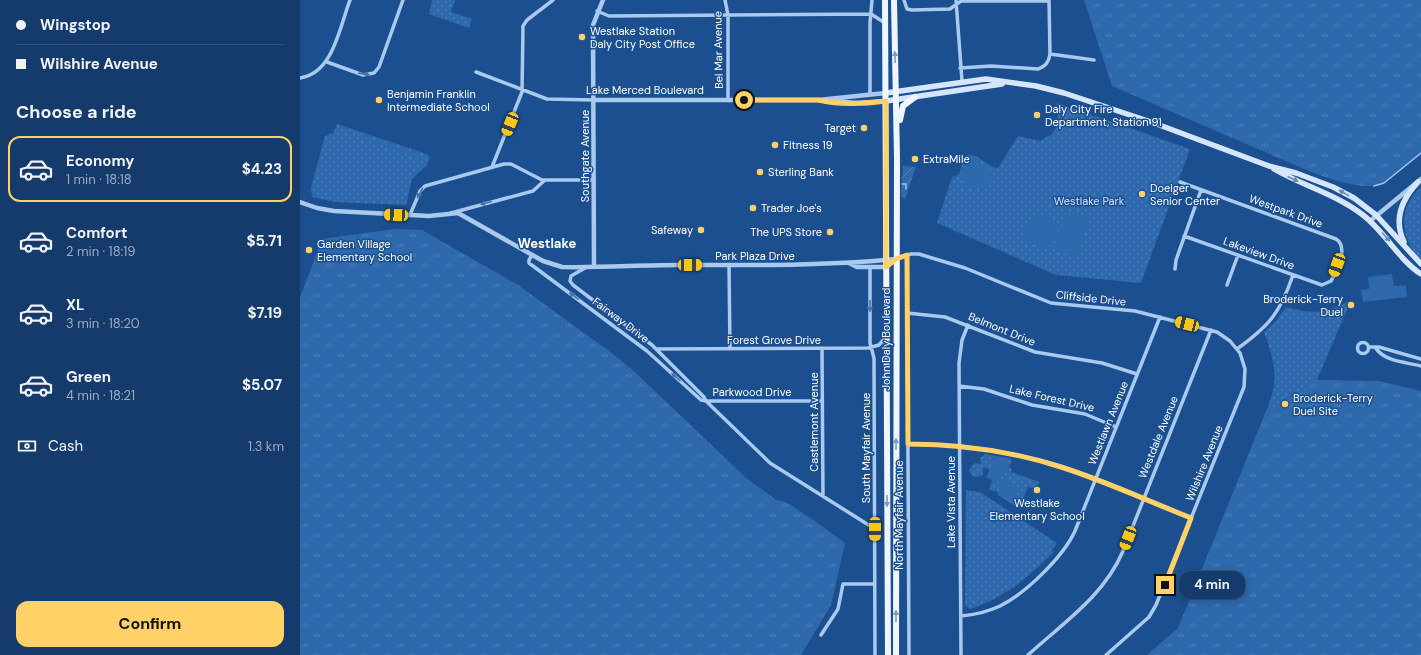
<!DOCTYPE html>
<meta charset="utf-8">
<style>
:root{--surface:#143b6b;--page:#1d4271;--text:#f1f3f6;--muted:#9dadc1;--line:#33557e;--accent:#ffd166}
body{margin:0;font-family:"DM Sans",sans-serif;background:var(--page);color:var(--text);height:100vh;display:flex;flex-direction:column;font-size:15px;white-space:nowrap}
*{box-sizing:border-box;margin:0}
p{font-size:13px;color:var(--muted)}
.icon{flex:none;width:22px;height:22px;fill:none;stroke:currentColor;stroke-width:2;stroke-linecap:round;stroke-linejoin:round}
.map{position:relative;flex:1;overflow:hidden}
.details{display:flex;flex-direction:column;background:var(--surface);width:300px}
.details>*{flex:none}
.hud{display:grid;align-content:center;height:88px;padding:0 16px;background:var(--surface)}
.end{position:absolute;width:18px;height:18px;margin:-9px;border:5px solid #ffd166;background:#111;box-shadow:0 0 0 2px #111}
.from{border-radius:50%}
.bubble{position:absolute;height:28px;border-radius:12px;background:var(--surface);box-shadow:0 2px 10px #0003,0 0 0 1px var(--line);font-size:13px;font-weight:700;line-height:28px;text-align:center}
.car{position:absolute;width:12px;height:24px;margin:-12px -6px;border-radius:5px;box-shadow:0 0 3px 1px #0007;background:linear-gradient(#f5c518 24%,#345 0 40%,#f5c518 0 76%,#345 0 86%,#f5c518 0)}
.hud b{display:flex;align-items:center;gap:14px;height:38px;font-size:15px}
.hud b+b{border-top:1px solid var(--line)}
.hud i{width:10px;height:10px;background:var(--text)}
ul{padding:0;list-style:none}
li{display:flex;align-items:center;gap:12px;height:66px;margin:0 8px 6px;padding:0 8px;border:2px solid transparent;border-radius:12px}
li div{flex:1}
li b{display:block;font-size:15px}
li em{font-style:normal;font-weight:700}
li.selected{border-color:var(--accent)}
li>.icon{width:36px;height:36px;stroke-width:1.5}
h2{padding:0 16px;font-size:18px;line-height:48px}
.pay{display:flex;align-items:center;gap:10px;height:44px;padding:0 16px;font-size:15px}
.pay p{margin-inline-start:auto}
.action{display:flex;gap:8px;margin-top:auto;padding:8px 16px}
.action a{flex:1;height:46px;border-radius:12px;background:var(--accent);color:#111;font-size:16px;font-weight:700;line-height:46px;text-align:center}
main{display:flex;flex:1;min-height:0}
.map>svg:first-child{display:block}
.grass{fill:url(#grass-tufts)}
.park{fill:url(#park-dots)}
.garden{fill:url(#garden-furrows)}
.pitch{fill:#2e69ad}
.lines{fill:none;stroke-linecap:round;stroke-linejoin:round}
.stream{stroke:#9cc4f0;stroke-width:1.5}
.minor{stroke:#a9c9ee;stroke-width:3.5}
.tertiary{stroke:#a9c9ee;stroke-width:4.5}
.secondary{stroke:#d6e6fa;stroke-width:5.5}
.primary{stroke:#f0f6ff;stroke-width:6}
.oneway{fill:#7b9ac1}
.oneway2{fill:#4674ac}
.oneway3{fill:#668bba}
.route{stroke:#ffd166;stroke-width:5}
.poi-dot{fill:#ffd166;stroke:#1b4f8f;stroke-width:1.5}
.labels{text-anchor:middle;stroke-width:3;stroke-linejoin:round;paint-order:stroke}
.poi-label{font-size:11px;fill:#fff;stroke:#1b4f8f;text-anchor:start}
.street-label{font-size:11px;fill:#fff;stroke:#1b4f8f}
.park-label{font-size:11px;fill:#cfe3fa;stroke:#1b4f8f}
.quarter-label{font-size:13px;font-weight:bold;fill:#fff;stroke:#1b4f8f}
</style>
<main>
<section class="details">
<div class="hud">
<b><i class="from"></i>Wingstop</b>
<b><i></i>Wilshire Avenue</b>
</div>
<h2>Choose a ride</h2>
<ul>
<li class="selected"><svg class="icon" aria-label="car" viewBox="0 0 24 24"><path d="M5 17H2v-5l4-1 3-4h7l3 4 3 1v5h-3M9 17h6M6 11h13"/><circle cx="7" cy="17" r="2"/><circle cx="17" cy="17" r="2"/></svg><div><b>Economy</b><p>1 min · 18:18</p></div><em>$4.23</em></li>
<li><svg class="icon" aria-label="car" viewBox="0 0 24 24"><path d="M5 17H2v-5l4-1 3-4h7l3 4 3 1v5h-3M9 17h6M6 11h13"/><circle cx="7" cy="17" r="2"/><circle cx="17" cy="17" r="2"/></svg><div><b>Comfort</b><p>2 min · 18:19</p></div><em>$5.71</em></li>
<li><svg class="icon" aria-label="car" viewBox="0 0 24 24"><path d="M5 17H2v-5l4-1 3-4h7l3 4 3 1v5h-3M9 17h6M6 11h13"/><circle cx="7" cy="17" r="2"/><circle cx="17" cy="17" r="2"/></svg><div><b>XL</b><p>3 min · 18:20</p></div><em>$7.19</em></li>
<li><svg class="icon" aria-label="car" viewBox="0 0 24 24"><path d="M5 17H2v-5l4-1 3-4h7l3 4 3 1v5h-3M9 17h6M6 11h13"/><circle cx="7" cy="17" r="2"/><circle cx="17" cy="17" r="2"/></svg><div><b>Green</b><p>4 min · 18:21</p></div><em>$5.07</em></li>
</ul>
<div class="pay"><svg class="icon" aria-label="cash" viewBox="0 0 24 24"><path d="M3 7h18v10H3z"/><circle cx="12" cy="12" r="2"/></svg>Cash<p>1.3 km</p></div>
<div class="action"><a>Confirm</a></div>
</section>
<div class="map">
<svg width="1121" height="655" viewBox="0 0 1121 655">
<defs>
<pattern id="grass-tufts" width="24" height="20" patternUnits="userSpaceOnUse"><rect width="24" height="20" fill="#2e69ad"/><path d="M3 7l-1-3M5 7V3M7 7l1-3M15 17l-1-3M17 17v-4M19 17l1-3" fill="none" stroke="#4d80b9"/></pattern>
<pattern id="park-dots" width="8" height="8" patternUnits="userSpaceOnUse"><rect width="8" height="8" fill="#2e69ad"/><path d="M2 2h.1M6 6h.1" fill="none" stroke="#4d80b9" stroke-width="1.8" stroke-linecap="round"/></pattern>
<pattern id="garden-furrows" width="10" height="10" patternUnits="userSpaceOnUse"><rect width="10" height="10" fill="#2e69ad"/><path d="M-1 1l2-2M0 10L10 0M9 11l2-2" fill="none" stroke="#4d80b9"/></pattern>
</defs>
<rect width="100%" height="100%" fill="#1b4f8f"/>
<path class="grass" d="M784,0H1121V152C1109,162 1096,176 1082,183C1066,192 1032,179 1016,174L812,86Z
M95,229L122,230L218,285L313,354L335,372L445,477L475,499L486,502L512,519L545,543L531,605L501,655H0V298L22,239Z
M1017,380L1079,381L1121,391V655H847L878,628L966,411Z"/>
<path class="park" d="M132,0H155L151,12L172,19L169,28L129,14Z
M757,103L890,149L841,283L756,275L637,223L652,177L659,174L665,156C677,150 686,168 698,168L718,136L740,141L752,134L760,122L756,112Z
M37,124L127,154L130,157L127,165L112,179L106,205L35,202L12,197L11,188L25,136L33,133Z
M1121,187V261C1100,238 1097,209 1121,187Z
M1051,300L1017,380L966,411C980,380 975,363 964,332L975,322L986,307C1013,315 1027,313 1051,300Z
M685,454L712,459L709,467L712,469L711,472L739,482L736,489L728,487L719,509L698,495L696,490L694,492L689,489L692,480L686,477L690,470L683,467V474C674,483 663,470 675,463L681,464L680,458Z
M666,490L680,492L757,543L752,550L754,552C728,577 705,598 670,609L665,605Z"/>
<path class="garden" d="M603,166L616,167L605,199L601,196Z"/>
<path class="pitch" d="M56,133L126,157L125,161L55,136Z
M672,158L689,167L691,176L688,183L678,189L667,188C658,181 661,161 672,158Z
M767,210L790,218L776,257L753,249Z
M738,215L748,216L759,227L752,246L748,250L728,243L723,235L727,221Z
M1092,274L1094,286L1106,285L1107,297L1063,302L1061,290L1069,289L1068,277Z
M696,457L709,463L699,483L687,477Z
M704,480L717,485L711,500L698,495Z"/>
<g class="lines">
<path class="stream" d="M602,184H606V189
M1074,186L1084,183L1121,153"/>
<path class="minor" d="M425,0L428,15V100
M604,0L607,9L612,10L650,9L661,1H749
M656,0L662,81
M297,11L309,16L571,14L585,23
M750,54L794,60
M27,62L63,75L74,73L79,67L103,0
M660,68L691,66L738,69C745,67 749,62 750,54L749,0
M176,72L247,99L294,100
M0,78C33,74 40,26 50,0
M570,94V23L572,0
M192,167L222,92L223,26L227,20L253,0
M880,182L1036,239C1049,247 1037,271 1031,281L1022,285L884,236
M151,213L233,191L245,180
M110,215L120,191L125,186L204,164H211L242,180H294
M232,255L229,260V263L347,351L401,400L406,401H522
M607,255L609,655
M596,259L611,254H619L665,268L751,303L835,311L917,332L930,341L940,353L945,369L944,387L856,605L849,617L806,655
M429,265L430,349
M570,267V343L574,358L575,655
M285,268L271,276L270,281L273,285L352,345L404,397L406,401L470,463L575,529
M875,269L876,260L901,190
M927,285L938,255
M607,313L645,317L735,352L802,363L837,374
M1057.5 348a5.5 5.5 0 1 1 11 0a5.5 5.5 0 1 1-11 0Z
M1069,347H1079L1121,359
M1075,347C1084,362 1106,362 1121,366
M522,348L523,496
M357,349L568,348L579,345L586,337
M937,349C970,325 980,313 993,275
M659,386L684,389L732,405L785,414L816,427
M608,444C655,444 701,450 746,462C796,476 844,499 891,518
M661,616C675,615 687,612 700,606C726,593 763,557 775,531L860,317
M521,635L538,609L543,584H575
M661,655L659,363L662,340L668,325
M728,655C763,623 804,596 823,551L911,330"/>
<path class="tertiary" d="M294,100H518L586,93
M522,100L557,103L586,101
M0,202L17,208L34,211L129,216L158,213L243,261L262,267C300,268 339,265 378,265C451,265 524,266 596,259
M1070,221L1121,179
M549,263L557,267H586L596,259
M294,267L293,25L303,0"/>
<path class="secondary" d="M586,93L686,79L736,86L764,93L854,123L969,166L996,173L1033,187L1054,198L1076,215L1121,264
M586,101L702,84
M974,169C1003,186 1036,194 1063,215C1085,232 1100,261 1121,274
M1104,242C1093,219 1102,199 1118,182"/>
<path class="primary" d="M585,0L588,655
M594,0L597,158L596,655
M600,120L603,106L615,97"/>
</g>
<defs><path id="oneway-solid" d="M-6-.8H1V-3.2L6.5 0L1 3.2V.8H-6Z"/></defs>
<g class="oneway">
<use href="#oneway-solid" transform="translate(595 57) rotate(-92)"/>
<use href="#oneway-solid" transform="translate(596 444) rotate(-90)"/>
<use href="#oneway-solid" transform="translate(587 501) rotate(90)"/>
<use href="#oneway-solid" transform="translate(596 616) rotate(-90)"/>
</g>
<g class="oneway2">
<use href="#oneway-solid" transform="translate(64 74) rotate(8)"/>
<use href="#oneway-solid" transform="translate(120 193) rotate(118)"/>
<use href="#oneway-solid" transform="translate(186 203) rotate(166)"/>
<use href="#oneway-solid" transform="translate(274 296) rotate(-143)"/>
<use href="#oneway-solid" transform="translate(570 306) rotate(90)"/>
<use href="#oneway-solid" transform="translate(376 377) rotate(-138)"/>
</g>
<g class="oneway3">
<use href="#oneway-solid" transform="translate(993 179) rotate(24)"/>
<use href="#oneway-solid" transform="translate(1044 193) rotate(-151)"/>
<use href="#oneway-solid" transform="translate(1086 237) rotate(48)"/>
</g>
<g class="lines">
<path class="route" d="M444,100H518C540,105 564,104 586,101V267L596,259L607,255L608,444C660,444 711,451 761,467C805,481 848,501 891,518L865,585"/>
</g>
<g class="poi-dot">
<circle cx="282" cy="37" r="4"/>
<circle cx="79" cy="100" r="4"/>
<circle cx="737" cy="115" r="4"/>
<circle cx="564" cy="128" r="4"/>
<circle cx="475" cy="145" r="4"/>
<circle cx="615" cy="159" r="4"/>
<circle cx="460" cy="172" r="4"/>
<circle cx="842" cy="194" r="4"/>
<circle cx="453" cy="208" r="4"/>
<circle cx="401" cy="230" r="4"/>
<circle cx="530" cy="232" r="4"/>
<circle cx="9" cy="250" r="4"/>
<circle cx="1051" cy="305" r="4"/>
<circle cx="985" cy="404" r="4"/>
<circle cx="737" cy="490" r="4"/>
</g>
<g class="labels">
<g class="poi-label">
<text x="290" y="35">Westlake Station<tspan x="290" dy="13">Daly City Post Office</tspan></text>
<text x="87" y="98">Benjamin Franklin<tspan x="87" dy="13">Intermediate School</tspan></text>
<text x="745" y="113">Daly City Fire<tspan x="745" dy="13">Department, Station 91</tspan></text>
<text x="556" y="132" text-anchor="end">Target</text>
<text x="483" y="149">Fitness 19</text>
<text x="623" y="163">ExtraMile</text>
<text x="468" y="176">Sterling Bank</text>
<text x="850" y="192">Doelger<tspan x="850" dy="13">Senior Center</tspan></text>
<text x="461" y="212">Trader Joe's</text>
<text x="393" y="234" text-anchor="end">Safeway</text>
<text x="522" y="236" text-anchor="end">The UPS Store</text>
<text x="17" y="248">Garden Village<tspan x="17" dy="13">Elementary School</tspan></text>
<text x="1043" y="303" text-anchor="end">Broderick-Terry<tspan x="1043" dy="13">Duel</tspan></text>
<text x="993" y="402">Broderick-Terry<tspan x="993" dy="13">Duel Site</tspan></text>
<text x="737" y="507" text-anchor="middle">Westlake<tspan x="737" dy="13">Elementary School</tspan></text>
</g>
<g class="street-label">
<text transform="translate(418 50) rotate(-91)" y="4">Bel Mar Avenue</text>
<text x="345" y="94">Lake Merced Boulevard</text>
<text transform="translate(285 156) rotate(-90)" y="4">Southgate Avenue</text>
<text transform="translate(986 211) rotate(20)" y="4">Westpark Drive</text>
<text transform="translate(959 253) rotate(20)" y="4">Lakeview Drive</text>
<text x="455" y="260">Park Plaza Drive</text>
<text transform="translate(791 298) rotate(6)" y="4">Cliffside Drive</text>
<text transform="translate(321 320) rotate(37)" y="4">Fairway Drive</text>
<text transform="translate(702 329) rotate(22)" y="4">Belmont Drive</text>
<text transform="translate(586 339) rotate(-90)" y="4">John Daly Boulevard</text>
<text x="474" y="344">Forest Grove Drive</text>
<text x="452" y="396">Parkwood Drive</text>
<text transform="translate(752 398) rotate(13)" y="4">Lake Forest Drive</text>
<text transform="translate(514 422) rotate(-90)" y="4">Castlemont Avenue</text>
<text transform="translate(808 423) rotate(-68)" y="4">Westlawn Avenue</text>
<text transform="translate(858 437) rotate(-68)" y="4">Westdale Avenue</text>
<text transform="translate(566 448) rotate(-90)" y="4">South Mayfair Avenue</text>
<text transform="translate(904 463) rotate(-68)" y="4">Wilshire Avenue</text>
<text transform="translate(651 502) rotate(-90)" y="4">Lake Vista Avenue</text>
<text transform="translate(599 515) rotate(-90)" y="4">North Mayfair Avenue</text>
</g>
<g class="park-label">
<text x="789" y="205">Westlake Park</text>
</g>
<g class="quarter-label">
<text x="247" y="248">Westlake</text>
</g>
</g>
</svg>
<i class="end from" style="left:444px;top:100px"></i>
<i class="end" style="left:865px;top:585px"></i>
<div class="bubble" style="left:879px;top:571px;width:66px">4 min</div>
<i class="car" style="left:210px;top:124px;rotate:202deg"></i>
<i class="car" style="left:96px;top:215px;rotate:273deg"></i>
<i class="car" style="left:390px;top:265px;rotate:90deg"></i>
<i class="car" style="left:1037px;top:265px;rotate:200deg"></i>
<i class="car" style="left:887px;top:324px;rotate:284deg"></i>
<i class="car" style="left:575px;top:529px;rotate:180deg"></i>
<i class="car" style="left:828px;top:538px;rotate:201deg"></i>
</div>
</main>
